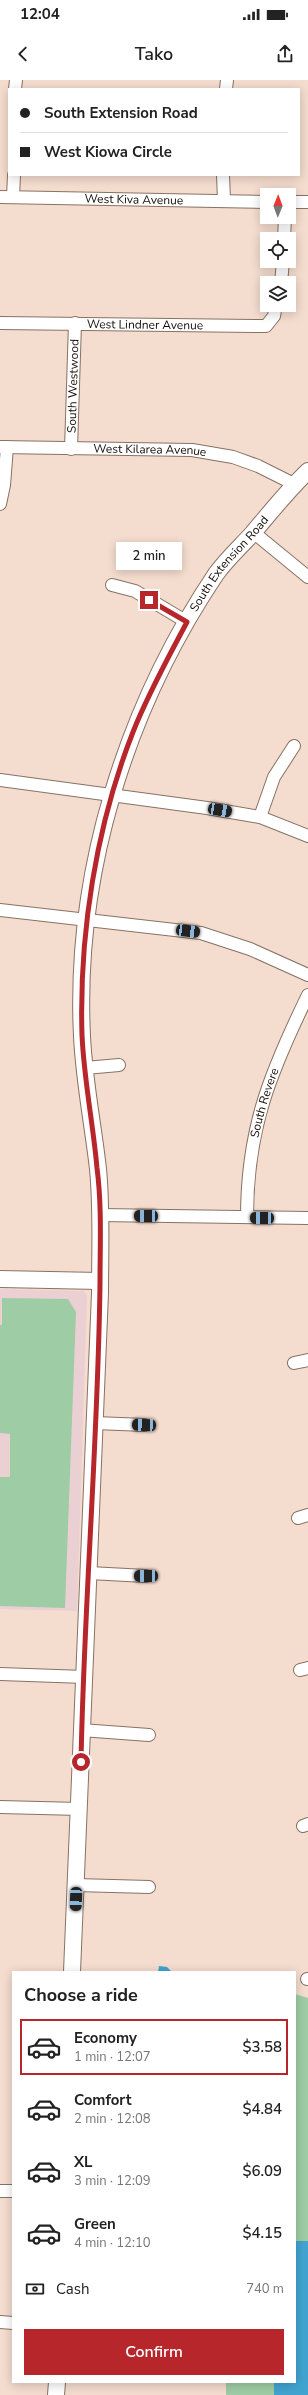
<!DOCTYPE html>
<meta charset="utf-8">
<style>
:root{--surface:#fff;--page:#f6f6f6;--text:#222;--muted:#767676;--line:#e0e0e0;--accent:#b6262b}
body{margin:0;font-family:"Nunito Sans",sans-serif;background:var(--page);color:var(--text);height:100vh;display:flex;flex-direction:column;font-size:15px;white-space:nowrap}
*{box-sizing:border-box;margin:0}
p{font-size:13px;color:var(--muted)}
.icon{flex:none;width:22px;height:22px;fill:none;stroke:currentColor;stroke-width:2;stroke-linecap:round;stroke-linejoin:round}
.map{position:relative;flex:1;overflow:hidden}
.sheet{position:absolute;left:12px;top:1891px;width:284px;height:412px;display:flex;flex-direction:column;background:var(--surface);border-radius:0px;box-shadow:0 2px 10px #0003}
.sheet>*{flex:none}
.top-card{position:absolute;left:8px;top:8px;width:292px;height:88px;border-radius:0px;box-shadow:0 2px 10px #0003;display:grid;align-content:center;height:88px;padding:0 12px;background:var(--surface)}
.needle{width:26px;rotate:1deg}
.fabs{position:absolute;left:260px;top:108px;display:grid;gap:8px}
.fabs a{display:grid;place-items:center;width:36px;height:36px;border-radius:0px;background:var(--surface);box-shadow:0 2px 10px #0003;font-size:20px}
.end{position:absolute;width:18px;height:18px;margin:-9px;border:5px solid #b6262b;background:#fff;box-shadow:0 0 0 2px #fff}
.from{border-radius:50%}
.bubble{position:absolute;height:28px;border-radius:0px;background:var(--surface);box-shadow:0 2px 10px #0003;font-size:13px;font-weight:600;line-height:28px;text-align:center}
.car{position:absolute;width:12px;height:24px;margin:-12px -6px;border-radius:5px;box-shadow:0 0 3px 1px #0007;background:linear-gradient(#222 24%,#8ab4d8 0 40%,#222 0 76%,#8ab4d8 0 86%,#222 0)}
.top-card b{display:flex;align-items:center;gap:14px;height:38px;font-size:15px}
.top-card b+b{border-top:1px solid var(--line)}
.top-card i{width:10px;height:10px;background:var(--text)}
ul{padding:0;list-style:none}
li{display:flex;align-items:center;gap:12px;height:56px;margin:0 8px 6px;padding:0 4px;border:2px solid transparent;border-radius:0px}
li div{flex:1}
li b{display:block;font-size:15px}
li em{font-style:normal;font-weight:600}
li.current{border-color:var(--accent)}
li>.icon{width:36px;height:36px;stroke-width:1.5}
h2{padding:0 12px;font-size:18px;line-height:48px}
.pay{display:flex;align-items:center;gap:10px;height:44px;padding:0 12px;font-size:15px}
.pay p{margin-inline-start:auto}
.action{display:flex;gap:8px;margin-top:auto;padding:8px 12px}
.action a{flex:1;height:46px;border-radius:0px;background:var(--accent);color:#fff;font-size:16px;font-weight:600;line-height:46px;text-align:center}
.status{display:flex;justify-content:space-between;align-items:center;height:28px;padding:0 20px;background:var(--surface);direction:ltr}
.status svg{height:11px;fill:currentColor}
header{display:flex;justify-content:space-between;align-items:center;height:52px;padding:0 12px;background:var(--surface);font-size:18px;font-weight:600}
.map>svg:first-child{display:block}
.education{fill:#ead0d3}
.green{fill:#9ecca4}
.water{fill:#41a4d0}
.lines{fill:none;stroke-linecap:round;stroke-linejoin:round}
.minor-casing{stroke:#877265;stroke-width:14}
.tertiary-casing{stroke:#877265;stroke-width:18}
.minor{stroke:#fff;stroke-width:12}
.tertiary{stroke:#fff;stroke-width:16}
.route{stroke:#b6262b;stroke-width:5}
.labels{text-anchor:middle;stroke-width:3;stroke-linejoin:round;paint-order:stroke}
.street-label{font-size:12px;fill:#140c07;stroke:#fff}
</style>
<div class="status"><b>12:04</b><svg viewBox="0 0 49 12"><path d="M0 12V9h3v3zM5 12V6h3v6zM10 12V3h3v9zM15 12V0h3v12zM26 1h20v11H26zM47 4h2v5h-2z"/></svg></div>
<header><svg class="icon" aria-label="back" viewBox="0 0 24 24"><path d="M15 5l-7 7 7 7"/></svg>Tako<svg class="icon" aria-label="share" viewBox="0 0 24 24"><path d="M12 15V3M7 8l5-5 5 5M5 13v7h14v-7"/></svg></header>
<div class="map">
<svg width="308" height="2315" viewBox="0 0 308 2315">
<rect width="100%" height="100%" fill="#f4dcce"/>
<path class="education" d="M0,1209L83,1211L87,1215L77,1531L0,1529Z"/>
<path class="green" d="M2,1218L68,1219L76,1232L65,1528L0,1526V1397H10V1354L0,1353V1245H2Z
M295,1914L308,1918V2315H226V2302H295Z"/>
<path class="water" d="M159,1886L167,1887L172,1892H158Z
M295,2161H308V2315H274V2302H295Z"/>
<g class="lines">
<g class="minor-casing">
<g id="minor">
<path d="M15,9L16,0"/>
<path d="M226,9L227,0"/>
<path d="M223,95L224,120"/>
<path id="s1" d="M0,117L267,122"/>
<path d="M13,117L14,95"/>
<path d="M289,122H308"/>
<path d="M284,159L285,137"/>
<path d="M281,203L283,181"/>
<path id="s2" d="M0,243L255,246H266L274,236L276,225"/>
<path id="s3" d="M0,367L192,370L233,377L258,386L294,404"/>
<path id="s4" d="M71,369L75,243"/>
<path d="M0,424L4,405L7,367"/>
<path d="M253,452L308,497"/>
<path d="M112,505L135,511L187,542"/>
<path d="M0,700L207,728L260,737L308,756"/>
<path d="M260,737L274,697L294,666"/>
<path d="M0,830L201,853L250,869L308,895"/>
<path d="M85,988L119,985"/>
<path d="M100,1135L308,1138"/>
<path id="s5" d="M247,1137C247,1049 270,993 308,915"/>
<path d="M294,1283L308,1280"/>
<path d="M96,1343L144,1345"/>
<path d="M298,1438L308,1435"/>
<path d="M89,1493L146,1496"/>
<path d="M300,1590L308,1588"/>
<path d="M0,1594L85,1597"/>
<path d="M81,1650L149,1655"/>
<path d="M0,1727L80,1729"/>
<path d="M303,1746L308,1744"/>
<path d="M76,1805L149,1807"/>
<path d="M307,1899H308"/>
<path d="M0,2111H13"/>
<path d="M0,2242L13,2243"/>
</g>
</g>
<g class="tertiary-casing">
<g id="tertiary">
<path d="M0,1199L100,1201"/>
<path id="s6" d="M72,1892L100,1213C100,1172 102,1130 98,1089C93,1044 84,1001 82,956C74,794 126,628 216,494C226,480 240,467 252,454C270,433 287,411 308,391"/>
<path d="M56,2315L57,2302"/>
</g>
</g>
<use href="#minor" class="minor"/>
<use href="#tertiary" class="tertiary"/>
</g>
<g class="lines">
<path class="route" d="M81,1682C84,1522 98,1364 100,1204C100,1166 102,1126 97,1088C93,1043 84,1000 82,955C79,854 96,746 133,652C148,614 168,578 187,542L149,520"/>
</g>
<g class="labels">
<g class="street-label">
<text dy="4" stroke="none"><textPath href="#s1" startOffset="134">West Kiva Avenue</textPath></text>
<text dy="4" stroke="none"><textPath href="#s2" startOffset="145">West Lindner Avenue</textPath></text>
<text dy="4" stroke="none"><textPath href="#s4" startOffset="63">South Westwood</textPath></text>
<text dy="4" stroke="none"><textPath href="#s3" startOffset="150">West Kilarea Avenue</textPath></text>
<text dy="4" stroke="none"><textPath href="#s6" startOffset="1443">South Extension Road</textPath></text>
<text dy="4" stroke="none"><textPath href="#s5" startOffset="116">South Revere</textPath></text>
</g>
</g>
</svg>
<div class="fabs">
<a><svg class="needle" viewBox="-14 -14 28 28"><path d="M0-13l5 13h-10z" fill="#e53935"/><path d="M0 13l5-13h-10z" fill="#767676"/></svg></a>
<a><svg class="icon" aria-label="locate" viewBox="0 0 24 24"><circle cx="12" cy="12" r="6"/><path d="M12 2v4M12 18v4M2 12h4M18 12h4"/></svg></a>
<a><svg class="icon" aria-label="layers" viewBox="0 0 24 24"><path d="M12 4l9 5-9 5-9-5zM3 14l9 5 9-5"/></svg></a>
</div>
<i class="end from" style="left:81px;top:1682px"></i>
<i class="end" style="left:149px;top:520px"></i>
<div class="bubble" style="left:116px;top:462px;width:66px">2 min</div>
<i class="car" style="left:220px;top:730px;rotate:100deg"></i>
<i class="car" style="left:188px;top:851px;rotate:97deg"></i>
<i class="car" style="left:146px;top:1136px;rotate:271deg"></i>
<i class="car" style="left:262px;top:1138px;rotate:271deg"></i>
<i class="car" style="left:144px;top:1345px;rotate:272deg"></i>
<i class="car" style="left:146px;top:1496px;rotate:270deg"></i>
<i class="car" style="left:76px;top:1819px;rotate:182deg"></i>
<div class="top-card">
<b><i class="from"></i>South Extension Road</b>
<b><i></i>West Kiowa Circle</b>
</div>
<section class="sheet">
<h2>Choose a ride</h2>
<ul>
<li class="current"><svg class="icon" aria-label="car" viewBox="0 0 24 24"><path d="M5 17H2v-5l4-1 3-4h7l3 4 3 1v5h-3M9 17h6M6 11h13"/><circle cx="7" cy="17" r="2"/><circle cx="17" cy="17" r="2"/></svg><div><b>Economy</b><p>1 min · 12:07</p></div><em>$3.58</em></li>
<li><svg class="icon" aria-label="car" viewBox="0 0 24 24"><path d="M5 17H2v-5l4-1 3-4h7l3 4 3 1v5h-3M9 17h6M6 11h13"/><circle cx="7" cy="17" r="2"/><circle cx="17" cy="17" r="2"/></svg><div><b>Comfort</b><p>2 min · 12:08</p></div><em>$4.84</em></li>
<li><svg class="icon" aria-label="car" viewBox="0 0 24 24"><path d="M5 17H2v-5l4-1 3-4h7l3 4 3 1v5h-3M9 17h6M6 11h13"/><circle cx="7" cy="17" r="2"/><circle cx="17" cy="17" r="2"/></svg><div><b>XL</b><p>3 min · 12:09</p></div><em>$6.09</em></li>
<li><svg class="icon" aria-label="car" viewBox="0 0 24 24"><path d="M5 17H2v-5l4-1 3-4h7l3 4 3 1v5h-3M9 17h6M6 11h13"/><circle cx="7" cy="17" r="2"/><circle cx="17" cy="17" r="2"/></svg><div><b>Green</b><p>4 min · 12:10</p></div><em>$4.15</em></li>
</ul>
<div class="pay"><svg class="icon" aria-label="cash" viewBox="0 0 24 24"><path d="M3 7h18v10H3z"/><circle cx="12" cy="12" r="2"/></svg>Cash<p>740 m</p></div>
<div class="action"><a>Confirm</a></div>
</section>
</div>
